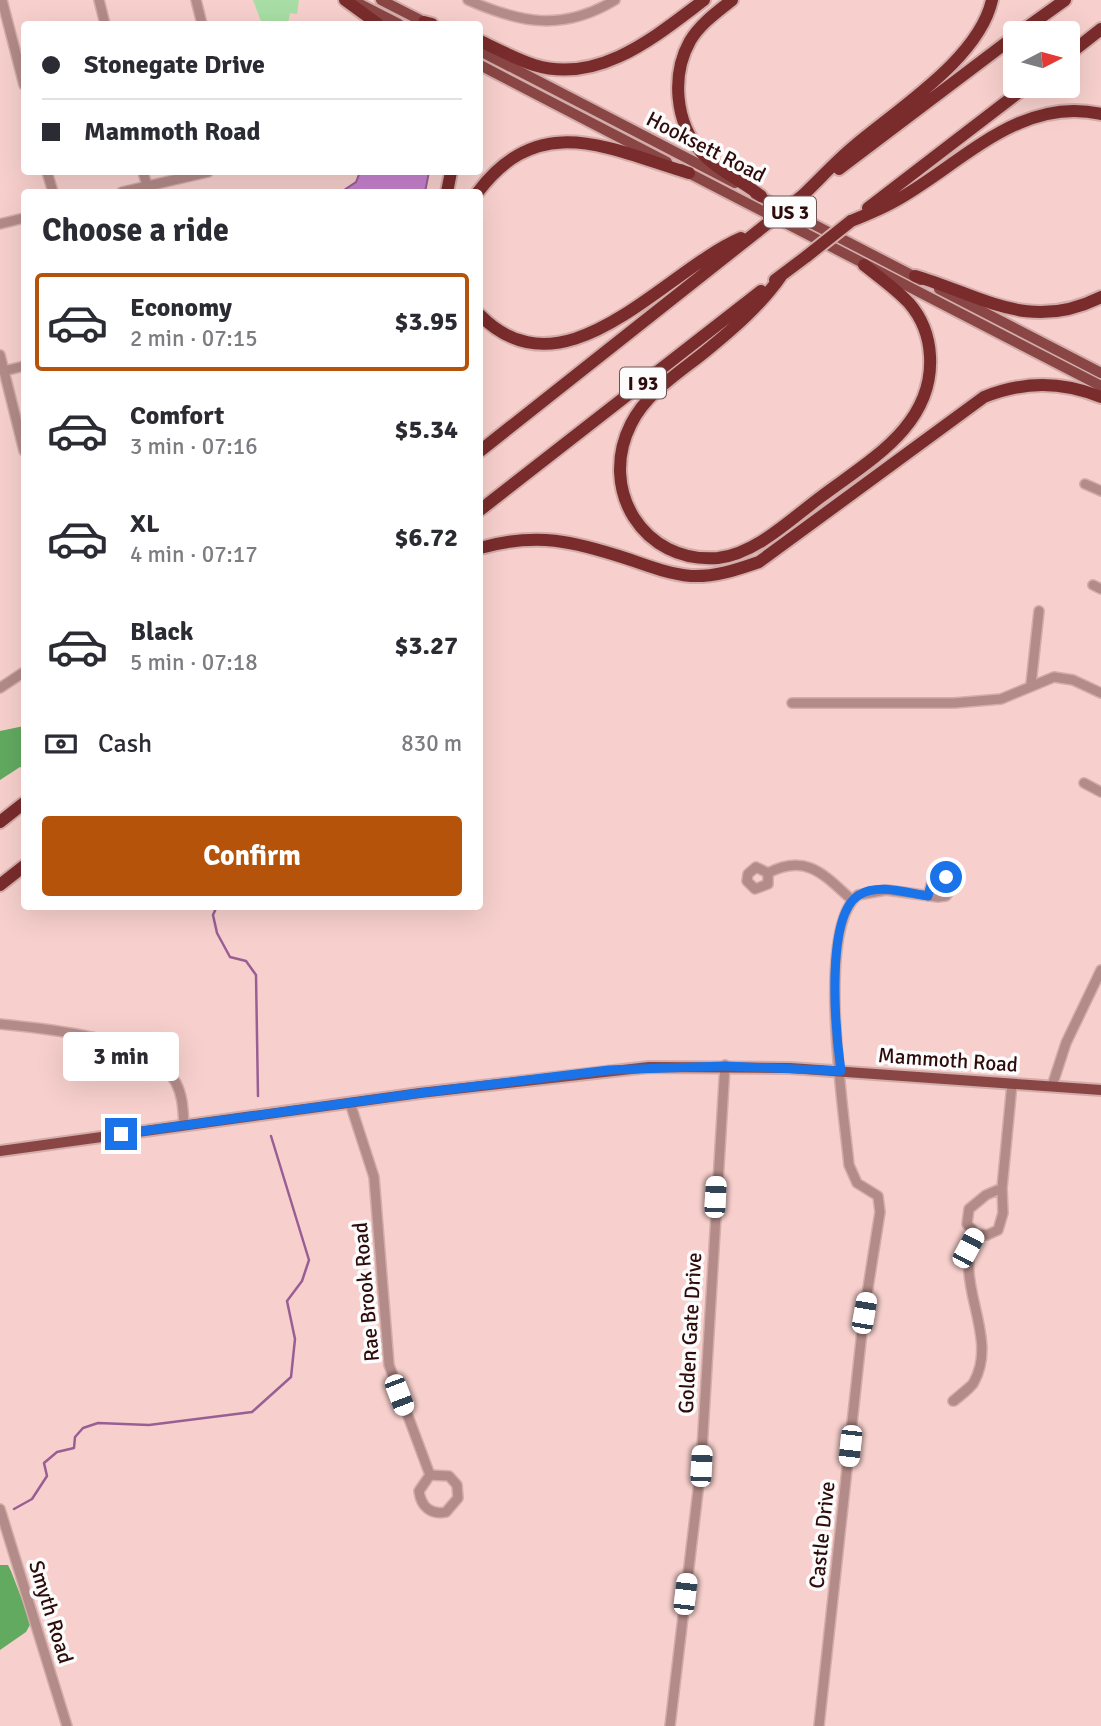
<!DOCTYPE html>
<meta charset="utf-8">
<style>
:root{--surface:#fff;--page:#f2f2f3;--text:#2b2b33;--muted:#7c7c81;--line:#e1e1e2;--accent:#b45309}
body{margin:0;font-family:Signika,sans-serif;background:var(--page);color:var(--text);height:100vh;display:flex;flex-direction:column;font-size:26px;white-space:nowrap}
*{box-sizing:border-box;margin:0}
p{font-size:23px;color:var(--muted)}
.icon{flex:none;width:38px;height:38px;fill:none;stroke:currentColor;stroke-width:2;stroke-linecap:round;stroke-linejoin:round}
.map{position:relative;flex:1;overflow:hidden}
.sheet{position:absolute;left:21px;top:189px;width:462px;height:721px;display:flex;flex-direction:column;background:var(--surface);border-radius:7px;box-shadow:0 7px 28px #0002}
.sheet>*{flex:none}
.hud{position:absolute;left:21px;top:21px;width:462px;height:154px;border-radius:7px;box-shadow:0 7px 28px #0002;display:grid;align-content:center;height:154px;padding:0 21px;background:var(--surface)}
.needle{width:46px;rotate:84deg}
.controls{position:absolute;left:1003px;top:21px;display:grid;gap:14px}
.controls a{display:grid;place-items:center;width:77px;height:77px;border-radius:7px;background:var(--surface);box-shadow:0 7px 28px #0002;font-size:35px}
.end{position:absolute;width:32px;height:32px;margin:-16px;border:9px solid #1a73e8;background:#fff;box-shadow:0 0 0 4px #fff}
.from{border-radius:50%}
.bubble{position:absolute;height:49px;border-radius:7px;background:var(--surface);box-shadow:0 7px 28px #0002;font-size:23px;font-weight:800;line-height:49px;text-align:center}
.car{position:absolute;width:21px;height:42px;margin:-21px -10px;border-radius:9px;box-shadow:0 0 5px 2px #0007;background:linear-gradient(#fff 24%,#345 0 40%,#fff 0 76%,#345 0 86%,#fff 0)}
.hud b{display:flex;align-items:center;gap:24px;height:66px;font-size:26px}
.hud b+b{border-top:2px solid var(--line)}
.hud i{width:18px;height:18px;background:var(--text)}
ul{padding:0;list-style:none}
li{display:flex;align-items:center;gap:21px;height:98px;margin:0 14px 10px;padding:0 7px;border:4px solid transparent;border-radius:7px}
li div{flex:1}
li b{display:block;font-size:26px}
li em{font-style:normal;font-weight:800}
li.selected{border-color:var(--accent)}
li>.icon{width:63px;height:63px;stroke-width:1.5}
h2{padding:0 21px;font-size:32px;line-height:84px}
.pay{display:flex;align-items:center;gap:18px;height:77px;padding:0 21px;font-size:26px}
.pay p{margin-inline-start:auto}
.button{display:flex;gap:14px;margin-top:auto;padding:14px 21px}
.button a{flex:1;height:80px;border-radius:7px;background:var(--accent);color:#fff;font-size:28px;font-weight:800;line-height:80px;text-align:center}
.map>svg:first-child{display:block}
.green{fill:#a8dea5}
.forest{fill:#62aa60}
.water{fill:#c783ce;stroke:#995f94;stroke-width:2}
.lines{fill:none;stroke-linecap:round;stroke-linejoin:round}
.stream{stroke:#995f94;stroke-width:2.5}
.minor-casing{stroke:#d3adaa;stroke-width:12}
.major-casing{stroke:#d3adaa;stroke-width:14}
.highway-casing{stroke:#d3adaa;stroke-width:16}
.minor{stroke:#b38b88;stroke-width:9}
.major{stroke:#8a4644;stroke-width:10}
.highway{stroke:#7a2c2c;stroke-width:12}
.highway-bridge-casing{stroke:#d3adaa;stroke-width:16;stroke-linecap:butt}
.highway-bridge{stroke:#7a2c2c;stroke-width:12}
.route{stroke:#1a73e8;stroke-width:9}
.labels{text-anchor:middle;stroke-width:7;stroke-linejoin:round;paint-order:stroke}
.shield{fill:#fcfcfc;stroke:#6c5454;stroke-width:2}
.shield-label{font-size:19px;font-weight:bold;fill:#2e0c0c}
.street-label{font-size:21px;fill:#2e0c0c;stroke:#fcfcfc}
</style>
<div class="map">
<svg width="1101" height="1726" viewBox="0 0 1101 1726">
<rect width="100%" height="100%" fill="#f7d0cd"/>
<path class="green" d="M253,0H299L297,14L290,13L288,24H262Z"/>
<path class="forest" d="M24,726V768L20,767L0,780V731Z
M0,1565H8L11,1571L31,1623L26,1632L0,1650Z"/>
<path class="water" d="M360,172H429L425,192H341L356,182Z"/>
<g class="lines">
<path class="stream" d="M217,906L213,915L217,933L230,957L246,961L256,975L258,1096
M14,1509L32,1499L47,1476L44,1463L57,1452L74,1448L75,1437L83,1428L98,1423L149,1425L252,1412L291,1377L295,1339L287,1301L302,1281L309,1260L271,1136"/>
<g class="minor-casing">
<path id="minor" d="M2,0L24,85
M99,0L105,24
M196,0L202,24
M468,0C520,23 563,32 615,0
M47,172L53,192
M143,172L149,192
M122,192L208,172
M0,224L24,218
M0,355L24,451
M4,371L24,366
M1085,484L1101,491
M1093,585L1101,589
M1031,684L1039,611
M0,688L24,672
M792,703H954L1001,699L1054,677L1073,680L1101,693
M1084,783L1101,792
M768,873V884L755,889L747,881L748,874L756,867L768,873C807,853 824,875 852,900
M0,1024C46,1029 152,1037 176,1083C183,1096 183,1111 184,1125
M1052,1086L1066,1043L1101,970
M350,1103L374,1177L389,1365L430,1475L449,1476L457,1485L458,1498L446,1512C431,1515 421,1507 419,1491L430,1475
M1002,1188L1003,1213L998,1230L987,1235L976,1234L967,1224L969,1209L986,1195Z
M1002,1188L1012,1084
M973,1384L953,1401H954C960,1396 970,1389 974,1382C1000,1335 951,1281 976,1234
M0,1509L67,1726
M670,1726L701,1466L725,1065
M819,1726L864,1313L880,1212L878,1196L857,1183L849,1165C844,1112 815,929 858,895L886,890L938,897L946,896L950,890L949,879L942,875L933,878L928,896"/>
</g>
<g class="major-casing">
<path id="major" d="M381,0L428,24
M354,1L399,24
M480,51L735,183
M480,65L667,162
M681,169L1101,386
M755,194L921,280
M939,289L1101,373
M0,1151L420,1093L649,1067L790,1068L1101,1090"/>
</g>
<g class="highway-casing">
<path id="highway" d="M345,0L378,24
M732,0C717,12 700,24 690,41C671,75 675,122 701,152C717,170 742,181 761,196
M424,22L432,24
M1019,33L1065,0
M480,41C497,49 516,59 534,65C599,85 656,36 704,0
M1068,55L1101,29
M839,169L1015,36
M447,192L451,172
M478,192C540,109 611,150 689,173
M802,196C819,180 835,162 853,147C897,109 979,59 992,0
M868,208L1027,86
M851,221C866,215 881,209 895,201C959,166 1020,95 1101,114
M781,276C761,305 733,329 706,351C679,373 647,392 631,424C598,489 643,564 718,558C756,554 792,518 822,496C870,460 934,425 930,356C929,337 922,318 909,303C896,289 879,277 864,265
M915,276C983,296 1029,333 1101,297
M775,280L807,256
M480,315C565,401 664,271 741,238
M480,451L758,231
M480,510L761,291
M480,548C537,532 573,541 628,559C648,566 669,574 691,576C715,577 736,570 759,562L984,397C1024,381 1061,381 1101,397
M0,822L24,803
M0,885L24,866"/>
</g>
<use href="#minor" class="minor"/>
<use href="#major" class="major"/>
<use href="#highway" class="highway"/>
<g class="highway-bridge-casing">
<path id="highway-bridge" d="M758,231L802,196
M807,256L851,221"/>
</g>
<use href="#highway-bridge" class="highway-bridge"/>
</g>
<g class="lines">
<path class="route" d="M121,1134L420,1093L609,1070L725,1066L841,1071C836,1035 824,916 859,895C878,883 907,893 928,896L933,878L946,877"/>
</g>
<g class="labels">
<g class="shield">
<rect x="764" y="196.5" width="52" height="31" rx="5"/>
<rect x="620" y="367.5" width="46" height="31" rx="5"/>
</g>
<g class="shield-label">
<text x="790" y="219">US 3</text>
<text x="643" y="390">I 93</text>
</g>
<g class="street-label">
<text transform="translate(706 147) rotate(27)" y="7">Hooksett Road</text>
<text transform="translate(948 1060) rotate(4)" y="7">Mammoth Road</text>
<text transform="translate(366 1292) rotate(-95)" y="7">Rae Brook Road</text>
<text transform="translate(690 1333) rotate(-87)" y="7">Golden Gate Drive</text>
<text transform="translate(822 1535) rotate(-84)" y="7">Castle Drive</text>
<text transform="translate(51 1612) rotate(73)" y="7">Smyth Road</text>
</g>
</g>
</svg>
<div class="controls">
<a><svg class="needle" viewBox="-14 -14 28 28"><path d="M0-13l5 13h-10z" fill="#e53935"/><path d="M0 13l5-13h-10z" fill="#7c7c81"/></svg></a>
</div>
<i class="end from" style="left:946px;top:877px"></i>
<i class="end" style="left:121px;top:1134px"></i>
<div class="bubble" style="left:63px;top:1032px;width:116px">3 min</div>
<i class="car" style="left:715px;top:1197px;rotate:3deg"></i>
<i class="car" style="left:968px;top:1248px;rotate:28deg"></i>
<i class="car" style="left:864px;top:1313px;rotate:10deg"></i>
<i class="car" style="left:399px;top:1395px;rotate:159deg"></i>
<i class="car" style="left:850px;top:1446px;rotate:186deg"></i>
<i class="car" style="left:701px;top:1466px;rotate:3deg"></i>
<i class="car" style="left:685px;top:1594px;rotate:7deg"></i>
<div class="hud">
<b><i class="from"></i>Stonegate Drive</b>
<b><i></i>Mammoth Road</b>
</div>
<section class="sheet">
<h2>Choose a ride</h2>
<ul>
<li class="selected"><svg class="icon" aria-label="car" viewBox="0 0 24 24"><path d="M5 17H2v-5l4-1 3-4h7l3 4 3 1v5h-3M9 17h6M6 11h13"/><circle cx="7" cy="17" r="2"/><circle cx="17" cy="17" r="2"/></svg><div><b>Economy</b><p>2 min · 07:15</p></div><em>$3.95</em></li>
<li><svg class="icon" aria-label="car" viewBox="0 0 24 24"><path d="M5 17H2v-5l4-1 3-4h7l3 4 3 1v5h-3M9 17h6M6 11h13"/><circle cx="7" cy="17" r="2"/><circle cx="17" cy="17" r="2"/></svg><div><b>Comfort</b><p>3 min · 07:16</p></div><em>$5.34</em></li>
<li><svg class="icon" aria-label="car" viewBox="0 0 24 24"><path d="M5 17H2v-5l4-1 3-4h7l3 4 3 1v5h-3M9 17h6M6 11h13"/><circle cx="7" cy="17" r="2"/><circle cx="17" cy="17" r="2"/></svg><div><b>XL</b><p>4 min · 07:17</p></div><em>$6.72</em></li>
<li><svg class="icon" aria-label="car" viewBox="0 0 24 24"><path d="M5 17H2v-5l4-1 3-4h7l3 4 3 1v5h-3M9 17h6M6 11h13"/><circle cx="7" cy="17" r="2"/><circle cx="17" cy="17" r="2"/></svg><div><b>Black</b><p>5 min · 07:18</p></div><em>$3.27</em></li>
</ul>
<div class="pay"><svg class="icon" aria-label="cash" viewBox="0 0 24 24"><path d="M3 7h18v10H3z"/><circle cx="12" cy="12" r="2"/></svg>Cash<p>830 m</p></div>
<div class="button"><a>Confirm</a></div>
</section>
</div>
